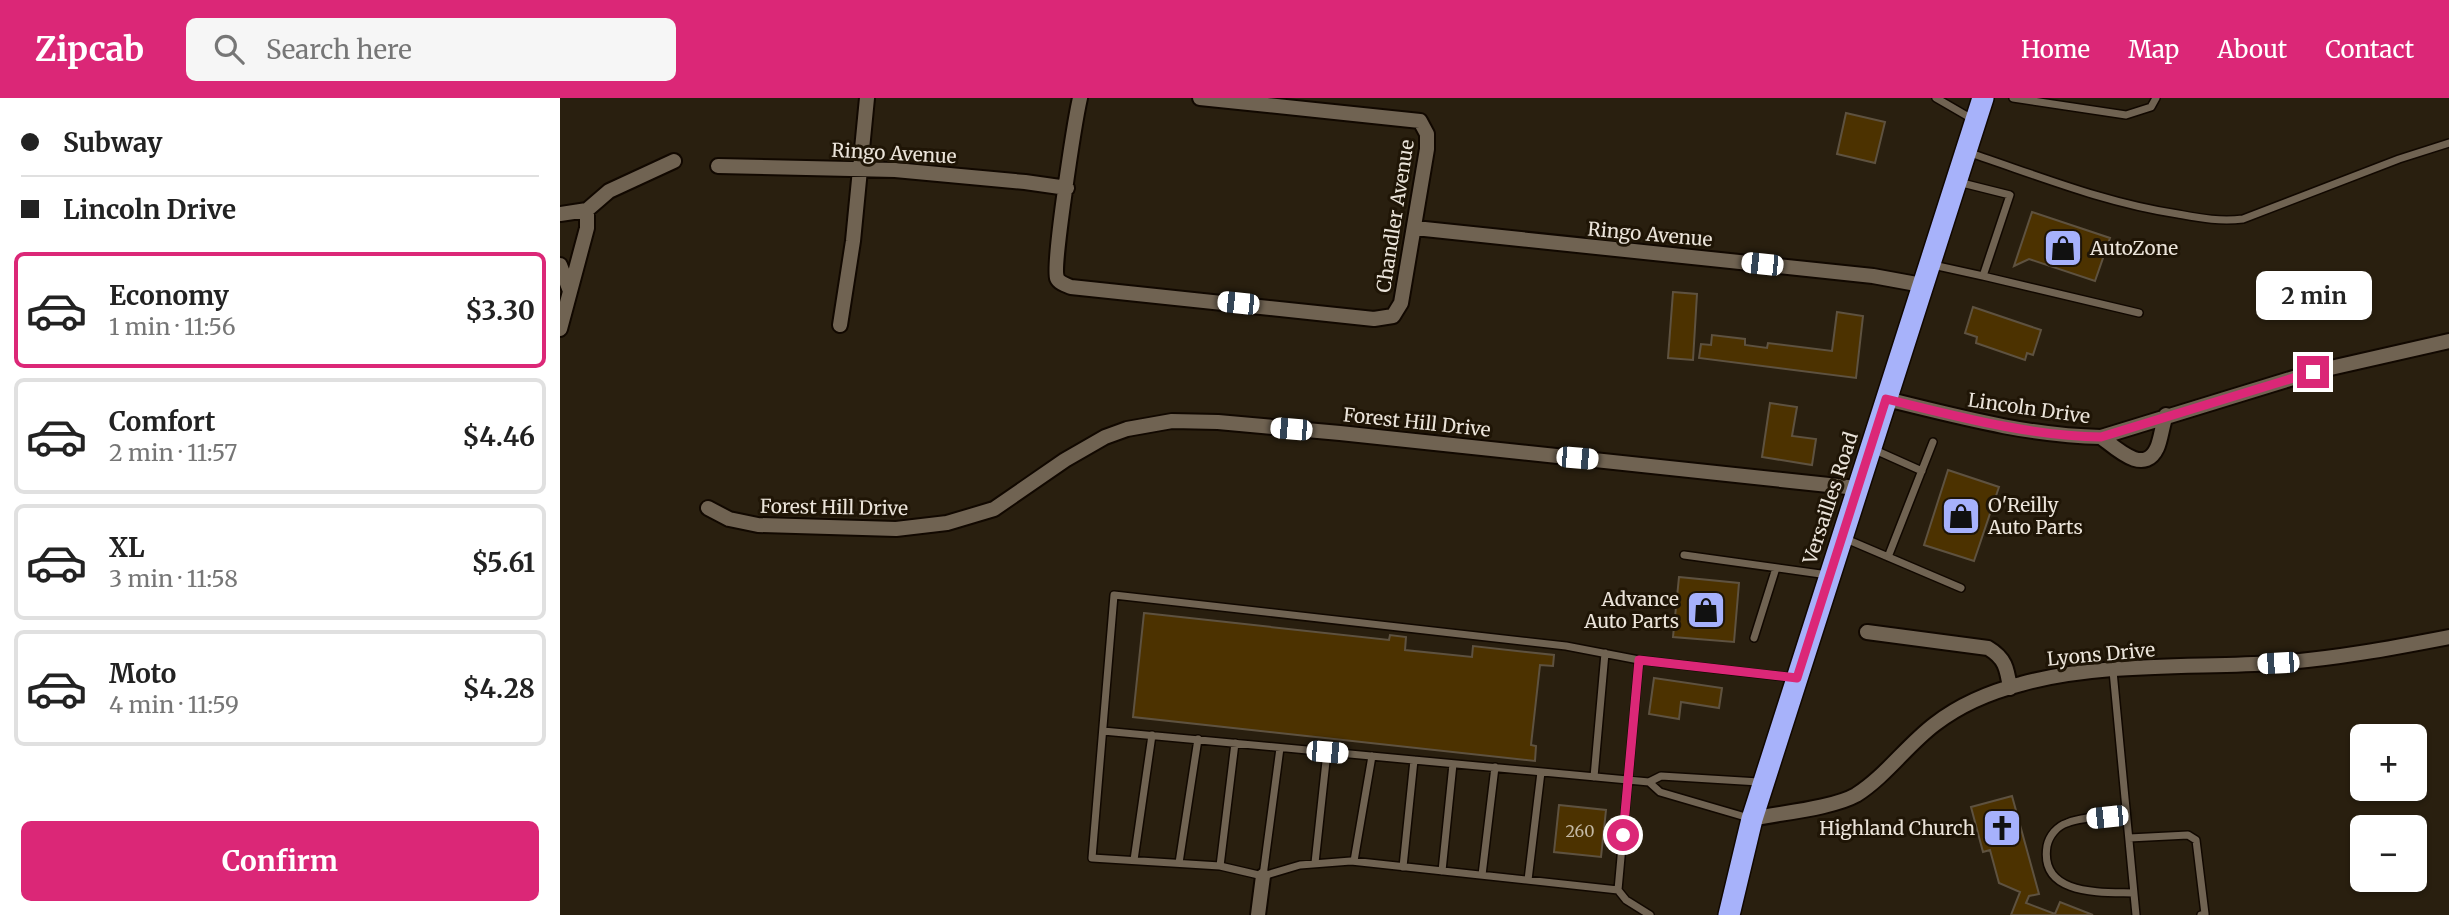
<!DOCTYPE html>
<meta charset="utf-8">
<style>
:root{--surface:#fff;--page:#f6f6f6;--text:#222;--muted:#767676;--line:#e0e0e0;--accent:#db2777}
body{margin:0;font-family:Merriweather,serif;background:var(--page);color:var(--text);height:100vh;display:flex;flex-direction:column;font-size:26px;white-space:nowrap}
*{box-sizing:border-box;margin:0}
p{font-size:23px;color:var(--muted)}
.icon{flex:none;width:38px;height:38px;fill:none;stroke:currentColor;stroke-width:2;stroke-linecap:round;stroke-linejoin:round}
.map{position:relative;flex:1;overflow:hidden}
.side{display:flex;flex-direction:column;background:var(--surface);width:560px}
.side>*{flex:none}
.banner{display:grid;align-content:center;height:154px;padding:0 21px;background:var(--surface)}
.fabs{position:absolute;left:1790px;top:626px;display:grid;gap:14px}
.fabs a{display:grid;place-items:center;width:77px;height:77px;border-radius:10px;background:var(--surface);box-shadow:0 2px 5px #0004;font-size:35px}
.end{position:absolute;width:32px;height:32px;margin:-16px;border:9px solid #db2777;background:#fff;box-shadow:0 0 0 4px #fff}
.from{border-radius:50%}
.bubble{position:absolute;height:49px;border-radius:10px;background:var(--surface);box-shadow:0 2px 5px #0004;font-size:23px;font-weight:700;line-height:49px;text-align:center}
.car{position:absolute;width:21px;height:42px;margin:-21px -10px;border-radius:9px;box-shadow:0 0 5px 2px #0007;background:linear-gradient(#fff 24%,#345 0 40%,#fff 0 76%,#345 0 86%,#fff 0)}
.banner b{display:flex;align-items:center;gap:24px;height:66px;font-size:26px}
.banner b+b{border-top:2px solid var(--line)}
.banner i{width:18px;height:18px;background:var(--text)}
ul{padding:0;list-style:none}
li{display:flex;align-items:center;gap:21px;height:116px;margin:0 14px 10px;padding:0 7px;border:4px solid var(--line);border-radius:10px}
li div{flex:1}
li b{display:block;font-size:26px}
li em{font-style:normal;font-weight:700}
li.current{border-color:var(--accent)}
li>.icon{width:63px;height:63px;stroke-width:1.5}
.cta{display:flex;gap:14px;margin-top:auto;padding:14px 21px}
.cta a{flex:1;height:80px;border-radius:10px;background:var(--accent);color:#fff;font-size:28px;font-weight:700;line-height:80px;text-align:center}
header{display:flex;align-items:center;gap:42px;box-sizing:border-box;height:98px;padding:0 35px;background:var(--accent);color:#fff}
header strong{font-size:33px}
nav{display:flex;gap:38px;margin-inline-start:auto;font-size:24px}
.search{width:490px;height:63px;background:var(--page);display:flex;align-items:center;gap:18px;box-sizing:border-box;padding:0 24px;border-radius:10px;color:var(--muted);font-size:26px}
main{display:flex;flex:1;min-height:0}
.map>svg:first-child{display:block}
.building{fill:#4c3200;stroke:#5e5240;stroke-width:2}
.lines{fill:none;stroke-linecap:round;stroke-linejoin:round}
.lane-casing{stroke:#110800;stroke-width:10}
.street-casing{stroke:#110800;stroke-width:18}
.highway-casing{stroke:#110800;stroke-width:24}
.lane{stroke:#706352;stroke-width:7}
.street{stroke:#706352;stroke-width:14}
.highway{stroke:#a7b2fa;stroke-width:21}
.route{stroke:#db2777;stroke-width:9}
.labels{text-anchor:middle;stroke-width:6;stroke-linejoin:round;paint-order:stroke}
.number-label{font-size:16px;fill:#c3b8a4}
.street-label{font-size:19px;fill:#ebe4da;stroke:#1f1506}
.poi-label{font-size:19px;fill:#ebe4da;stroke:#1f1506;text-anchor:start}
</style>
<header>
<strong>Zipcab</strong>
<div class="search"><svg class="icon" aria-label="search" viewBox="0 0 24 24"><circle cx="10" cy="10" r="6"/><path d="M15 15l6 6"/></svg>Search here</div>
<nav><a>Home</a><a>Map</a><a>About</a><a>Contact</a></nav>
</header>
<main>
<section class="side">
<div class="banner">
<b><i class="from"></i>Subway</b>
<b><i></i>Lincoln Drive</b>
</div>
<ul>
<li class="current"><svg class="icon" aria-label="car" viewBox="0 0 24 24"><path d="M5 17H2v-5l4-1 3-4h7l3 4 3 1v5h-3M9 17h6M6 11h13"/><circle cx="7" cy="17" r="2"/><circle cx="17" cy="17" r="2"/></svg><div><b>Economy</b><p>1 min · 11:56</p></div><em>$3.30</em></li>
<li><svg class="icon" aria-label="car" viewBox="0 0 24 24"><path d="M5 17H2v-5l4-1 3-4h7l3 4 3 1v5h-3M9 17h6M6 11h13"/><circle cx="7" cy="17" r="2"/><circle cx="17" cy="17" r="2"/></svg><div><b>Comfort</b><p>2 min · 11:57</p></div><em>$4.46</em></li>
<li><svg class="icon" aria-label="car" viewBox="0 0 24 24"><path d="M5 17H2v-5l4-1 3-4h7l3 4 3 1v5h-3M9 17h6M6 11h13"/><circle cx="7" cy="17" r="2"/><circle cx="17" cy="17" r="2"/></svg><div><b>XL</b><p>3 min · 11:58</p></div><em>$5.61</em></li>
<li><svg class="icon" aria-label="car" viewBox="0 0 24 24"><path d="M5 17H2v-5l4-1 3-4h7l3 4 3 1v5h-3M9 17h6M6 11h13"/><circle cx="7" cy="17" r="2"/><circle cx="17" cy="17" r="2"/></svg><div><b>Moto</b><p>4 min · 11:59</p></div><em>$4.28</em></li>
</ul>
<div class="cta"><a>Confirm</a></div>
</section>
<div class="map">
<svg width="1889" height="817" viewBox="0 0 1889 817">
<rect width="100%" height="100%" fill="#291f0f"/>
<path class="building" d="M1286,15L1325,24L1315,65L1277,56Z
M1472,114L1550,140L1535,183L1469,161L1454,168Z
M1113,194L1137,196L1133,262L1108,260Z
M1413,209L1481,232L1473,257L1467,255L1465,262L1416,245L1417,239L1405,235Z
M1277,214L1303,218L1296,280L1139,260L1141,246L1151,247L1152,237L1185,241V247L1207,250L1208,245L1272,253Z
M1210,305L1237,309L1232,338L1256,341L1252,367L1202,359Z
M1388,372L1439,389L1414,463L1364,447Z
M1119,479L1179,485L1174,544L1113,539Z
M584,515L829,542L830,537L846,539L845,552L912,559L913,548L994,557L993,568L980,567L971,647L976,648L975,663L573,619Z
M1094,580L1162,590L1159,610L1121,604L1119,621L1089,616Z
M1452,698L1479,796L1469,798L1466,805L1495,816L1500,804L1533,817H1451L1460,794L1439,785L1430,752L1423,754L1411,709Z
M999,707L1046,712L1041,759L994,754Z"/>
<g class="lines">
<g class="lane-casing">
<path id="lane" d="M1376,0L1414,22
M1453,0L1566,17L1591,9L1596,0
M1410,55C1479,78 1545,105 1618,116C1640,120 1660,124 1683,121L1839,61L1889,45
M1373,167L1423,178L1450,97L1398,84
M1423,178L1579,215
M1315,352L1362,373
M1286,441L1401,490
M1124,457L1268,477
M1328,459L1373,344
M1194,540L1216,470
M1553,573L1576,817
M543,633L1089,684L1101,678L1199,684
M1034,679L1045,555
M1089,684L1100,694L1189,720
M1566,717C1548,719 1524,718 1507,725C1497,728 1489,738 1487,748C1479,798 1541,794 1573,795
M1569,740L1628,737L1636,742L1645,816L1641,817
M574,762L592,637
M794,763L812,658
M619,765L638,641
M755,765L767,654
M660,768L675,645
M843,769L854,662
M882,773L893,666
M922,777L935,669
M703,778L720,650
M968,782L981,674
M1058,792L791,763L740,767L703,778L660,768L532,760L554,497L1006,548L1079,562
M1090,817L1066,802L1058,792L1079,562L1236,580"/>
</g>
<g class="street-casing">
<path id="street" d="M520,0C515,22 492,168 497,180C499,185 506,187 511,189L814,221L833,218L841,205L867,51V36L860,23L640,0
M158,68L335,72L465,84L507,90
M0,116L27,112
M855,130L1313,178L1362,187
M0,167L10,193
M280,227L293,143L307,0
M0,231L27,130V112L49,93L114,63
M1326,301C1396,318 1469,338 1541,339L1753,274L1889,243
M1541,339C1556,350 1584,378 1597,350C1601,341 1602,328 1606,317
M148,410L169,421L198,427L336,431L387,425L434,411L505,362L545,339L567,331L612,323L658,324L780,335L1297,390
M1307,534L1428,550C1445,560 1447,570 1450,590
M1192,721C1220,715 1273,710 1296,697C1326,678 1347,647 1375,626C1401,606 1430,594 1461,586C1538,564 1635,570 1715,565C1774,561 1832,550 1889,539
M698,817L703,778"/>
</g>
<g class="highway-casing">
<path id="highway" d="M1169,817L1192,721L1423,0"/>
</g>
<use href="#lane" class="lane"/>
<use href="#street" class="street"/>
<use href="#highway" class="highway"/>
</g>
<g class="lines">
<path class="route" d="M1063,737L1079,562L1237,580L1326,301C1396,318 1469,338 1541,339L1753,274"/>
</g>
<defs>
<g id="shop-square" transform="scale(2.0125)"><rect x="-9" y="-9" width="18" height="18" rx="4" fill="#a6b1fc" stroke="#1f1506"/><path d="M-5-2.5h2.3a2.7 3.5 0 0 1 5.4 0H5L5.5 6h-11ZM-1.5-2.5h3a1.5 2.3 0 0 0-3 0Z" fill="#111"/></g>
<g id="church-square" transform="scale(2.0125)"><rect x="-9" y="-9" width="18" height="18" rx="4" fill="#a6b1fc" stroke="#1f1506"/><path d="M-1.2-6h2.4v3.5h3.3v2.4h-3.3V6h-2.4V-.1h-3.3v-2.4h3.3Z" fill="#111"/></g>
</defs>
<g fill-rule="evenodd">
<use href="#shop-square" x="1503" y="150"/>
<use href="#shop-square" x="1401" y="418"/>
<use href="#shop-square" x="1146" y="512"/>
<use href="#church-square" x="1442" y="730"/>
</g>
<g class="labels">
<g class="number-label">
<text x="1020" y="739">260</text>
</g>
<g class="street-label">
<text transform="translate(334 55) rotate(3)" y="7">Ringo Avenue</text>
<text transform="translate(835 118) rotate(-81)" y="7">Chandler Avenue</text>
<text transform="translate(1090 136) rotate(5)" y="7">Ringo Avenue</text>
<text transform="translate(1469 310) rotate(8)" y="7">Lincoln Drive</text>
<text transform="translate(857 324) rotate(6)" y="7">Forest Hill Drive</text>
<text transform="translate(1270 400) rotate(-72)" y="7">Versailles Road</text>
<text transform="translate(274 409) rotate(1)" y="7">Forest Hill Drive</text>
<text transform="translate(1541 556) rotate(-5)" y="7">Lyons Drive</text>
</g>
<g class="poi-label">
<text x="1530" y="157">AutoZone</text>
<text x="1428" y="414">O'Reilly<tspan x="1428" dy="22">Auto Parts</tspan></text>
<text x="1119" y="508" text-anchor="end">Advance<tspan x="1119" dy="22">Auto Parts</tspan></text>
<text x="1415" y="737" text-anchor="end">Highland Church</text>
</g>
</g>
</svg>
<div class="fabs">
<a>+</a>
<a>−</a>
</div>
<i class="end from" style="left:1063px;top:737px"></i>
<i class="end" style="left:1753px;top:274px"></i>
<div class="bubble" style="left:1696px;top:173px;width:116px">2 min</div>
<i class="car" style="left:1202px;top:166px;rotate:276deg"></i>
<i class="car" style="left:678px;top:205px;rotate:276deg"></i>
<i class="car" style="left:731px;top:331px;rotate:275deg"></i>
<i class="car" style="left:1017px;top:360px;rotate:95deg"></i>
<i class="car" style="left:1718px;top:565px;rotate:267deg"></i>
<i class="car" style="left:767px;top:654px;rotate:95deg"></i>
<i class="car" style="left:1547px;top:719px;rotate:264deg"></i>
</div>
</main>
